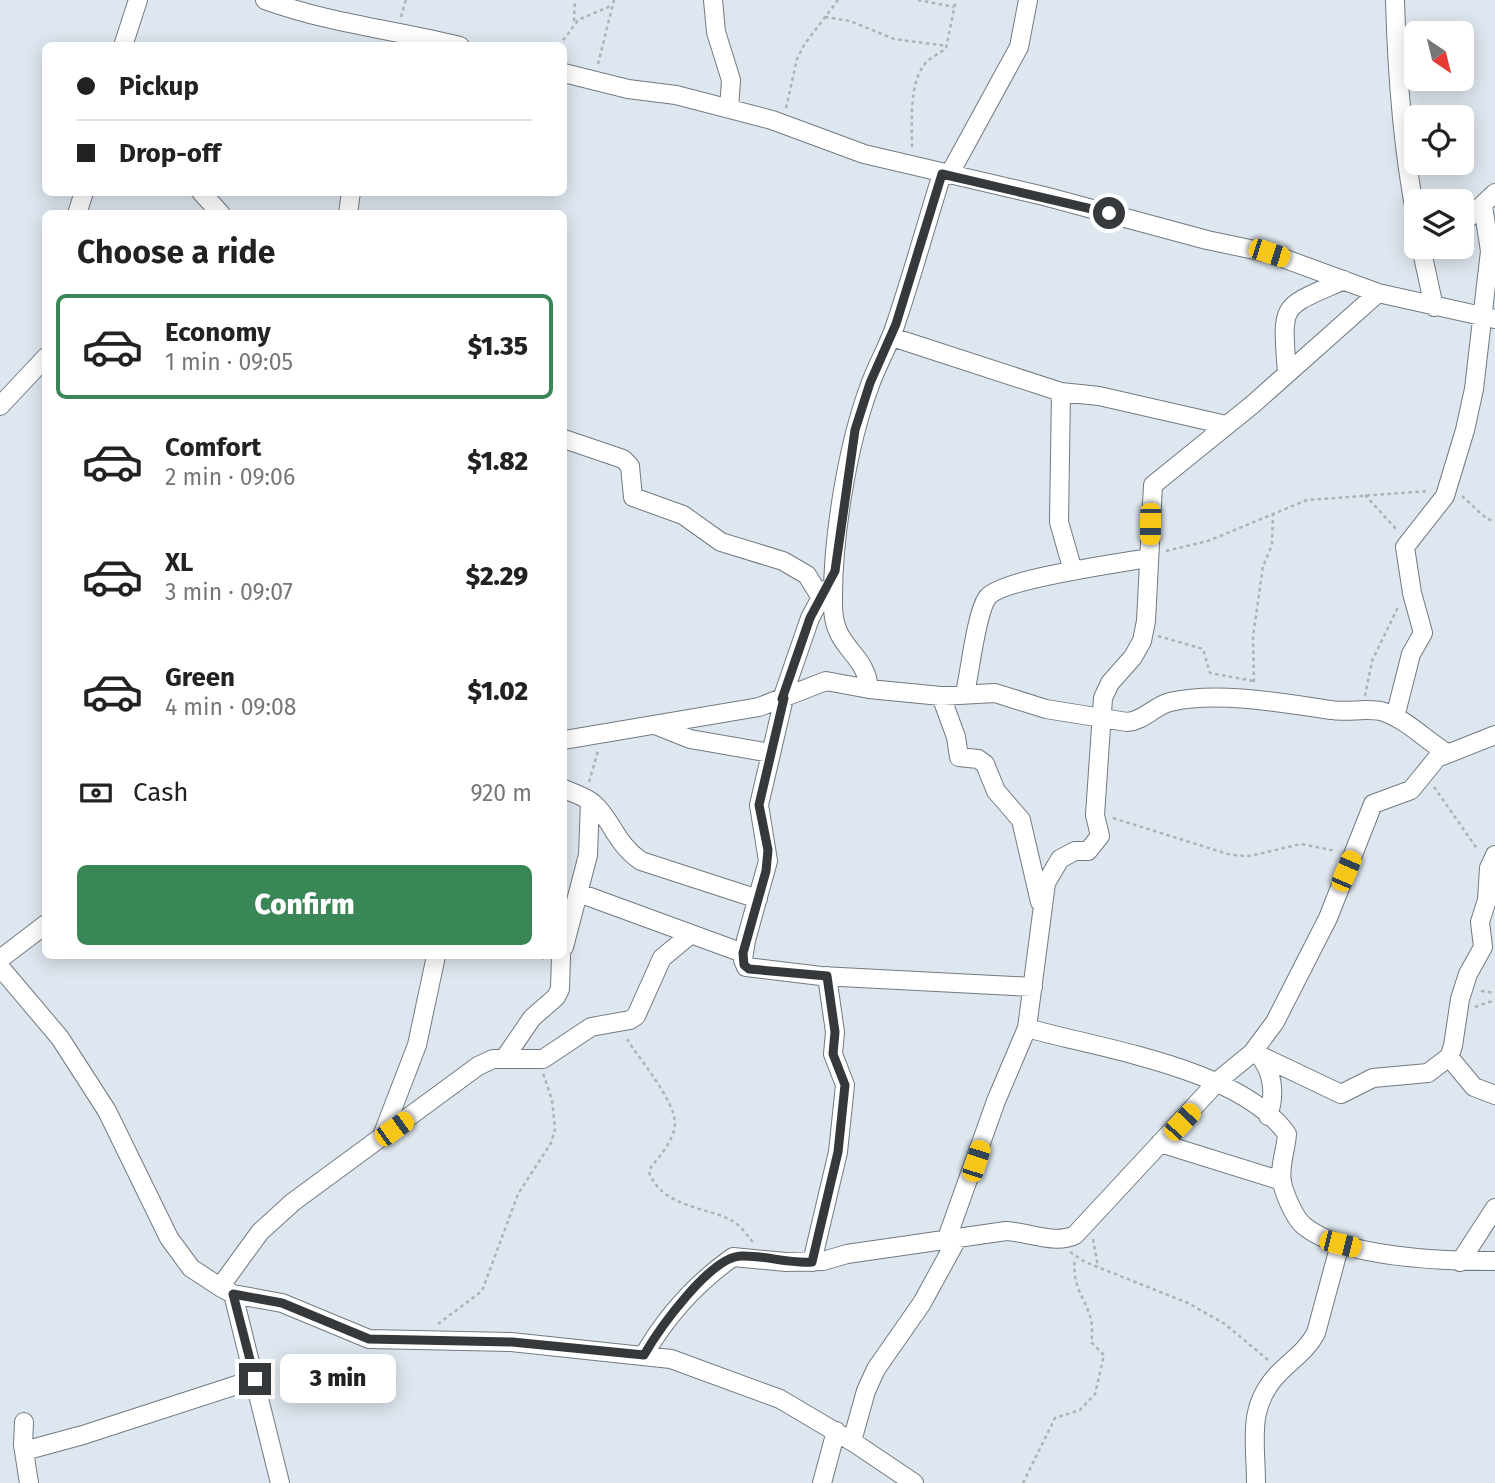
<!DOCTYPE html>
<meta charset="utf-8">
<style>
:root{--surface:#fff;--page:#f2f2f2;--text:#222;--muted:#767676;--line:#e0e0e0;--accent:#398757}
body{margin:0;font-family:"Fira Sans",sans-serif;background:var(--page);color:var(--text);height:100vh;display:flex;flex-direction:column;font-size:26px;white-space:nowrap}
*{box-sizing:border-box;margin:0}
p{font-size:23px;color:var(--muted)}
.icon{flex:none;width:38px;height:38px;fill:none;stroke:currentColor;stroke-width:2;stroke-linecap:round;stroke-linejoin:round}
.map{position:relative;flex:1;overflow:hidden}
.sheet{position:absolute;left:42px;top:210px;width:525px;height:749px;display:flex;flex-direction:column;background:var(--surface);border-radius:10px;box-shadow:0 4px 18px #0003}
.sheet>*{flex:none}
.top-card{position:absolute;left:42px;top:42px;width:525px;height:154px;border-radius:10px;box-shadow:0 4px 18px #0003;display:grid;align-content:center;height:154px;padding:0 35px;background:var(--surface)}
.needle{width:46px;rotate:145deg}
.fabs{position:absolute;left:1404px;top:21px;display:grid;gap:14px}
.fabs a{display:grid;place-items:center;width:70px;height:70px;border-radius:10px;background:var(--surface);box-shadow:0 4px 18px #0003;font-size:35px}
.end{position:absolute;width:32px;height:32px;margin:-16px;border:9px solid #36393c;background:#fff;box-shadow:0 0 0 4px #fff}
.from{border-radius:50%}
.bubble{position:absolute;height:49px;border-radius:10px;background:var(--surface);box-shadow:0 4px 18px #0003;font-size:23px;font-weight:800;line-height:49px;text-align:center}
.car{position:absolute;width:21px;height:42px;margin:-21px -10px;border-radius:9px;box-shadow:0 0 5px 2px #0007;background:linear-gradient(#f5c518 24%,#345 0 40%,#f5c518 0 76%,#345 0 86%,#f5c518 0)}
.top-card b{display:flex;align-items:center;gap:24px;height:66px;font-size:26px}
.top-card b+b{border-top:2px solid var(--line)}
.top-card i{width:18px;height:18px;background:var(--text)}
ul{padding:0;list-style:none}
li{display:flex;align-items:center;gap:21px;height:105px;margin:0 14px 10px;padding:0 21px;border:4px solid transparent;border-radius:10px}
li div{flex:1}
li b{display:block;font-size:26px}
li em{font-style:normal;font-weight:800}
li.active{border-color:var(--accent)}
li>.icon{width:63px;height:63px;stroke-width:1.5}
h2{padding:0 35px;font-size:32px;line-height:84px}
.pay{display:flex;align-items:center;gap:18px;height:77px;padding:0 35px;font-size:26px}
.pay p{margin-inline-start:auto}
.action{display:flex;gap:14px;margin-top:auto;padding:14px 35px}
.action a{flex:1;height:80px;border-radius:10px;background:var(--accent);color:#fff;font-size:28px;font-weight:800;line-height:80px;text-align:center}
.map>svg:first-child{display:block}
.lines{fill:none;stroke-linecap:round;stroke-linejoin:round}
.street-casing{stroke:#727a81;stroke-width:20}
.path{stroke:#abb2b9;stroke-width:2.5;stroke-dasharray:3.5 3.5;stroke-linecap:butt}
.street{stroke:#fff;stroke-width:18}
.route{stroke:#36393c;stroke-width:9}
</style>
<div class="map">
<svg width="1495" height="1483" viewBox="0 0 1495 1483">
<rect width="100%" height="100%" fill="#dee6ef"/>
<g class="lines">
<g class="street-casing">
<path id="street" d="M265,0C328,23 395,30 460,46
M713,0L716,32L731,80L729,109
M1395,0C1397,74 1402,145 1416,217
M123,46L138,0
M564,73L628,89L676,95L772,120L864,154L1044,196L1207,240L1269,253L1378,293L1495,319
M949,175L1019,47L1028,0
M201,192L221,214
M77,214L84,192
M348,214L351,192
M1461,225L1495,193
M1421,247L1434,307
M892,337L1061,392L1099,396L1226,425
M1287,374C1282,301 1279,309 1344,280
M1061,392L1059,522L1073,571
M0,406L46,357
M564,439L623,459L630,466L633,497L683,515L721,542L783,561L807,575L821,598
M869,689C866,651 833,650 833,605C832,540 847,446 870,385C877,365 888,347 895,326C912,276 926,225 942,174
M965,693C970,672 976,614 987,598C1000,579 1120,563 1148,558
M941,696L956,737L959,757L978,759L985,764L996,791L1021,820L1040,902
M784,698L759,805L768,861L746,940L743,960L746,967L821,976L1033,987
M782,699L810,618L825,590
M1395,717L1411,654L1423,633L1412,593L1405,547L1445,496L1465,430L1474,389L1490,251L1483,206
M655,725L690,739L770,753
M564,740L759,707L826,681L869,689L941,696L995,693L1046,709L1127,722C1144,721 1154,706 1170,702C1218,691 1283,703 1331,710C1348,713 1368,707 1384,712C1407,720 1427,741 1447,753
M564,789C573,793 587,797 594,804C612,820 615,843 641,861L758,899
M579,893L743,953
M564,947L588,855L590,801
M0,959L46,924
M0,967L60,1038L107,1111L169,1238L191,1268L220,1287L233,1294L282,1303L369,1339L511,1342L671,1359L780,1399L856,1444L914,1483
M1027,1028C1101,1049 1240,1068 1287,1134C1286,1150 1279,1166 1282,1182C1284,1193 1294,1217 1303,1225C1341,1258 1446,1261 1495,1261
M1257,1053C1273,1070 1276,1094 1268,1116
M1259,1055L1341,1094L1373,1078L1428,1073L1449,1057L1453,1046L1460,999L1468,974L1483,947L1480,922L1487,900L1489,868L1495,855
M1449,1057L1474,1087L1495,1095
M504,1059L532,1018L556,997L560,989L561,956
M382,1136L417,1045L436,956
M1160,1143L1282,1181
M946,1241L996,1101L1027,1028L1046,883L1060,859L1075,851H1088L1100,836L1095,815L1103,698L1110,683L1133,657L1142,641L1146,621L1153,485L1252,405L1378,293
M812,1262L838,1152L845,1085L833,1054L835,1032L827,976
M1460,1262L1495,1208
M220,1287L260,1232L293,1202L478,1066L493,1059H543L591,1027L630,1020L636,1016L662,958L691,934
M233,1294L280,1483
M644,1355C667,1315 695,1284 733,1257L786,1262L823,1261L847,1254L1006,1231C1028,1232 1055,1245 1075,1235L1219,1080L1252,1053L1275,1022L1328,918L1373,804L1411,790L1437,758L1495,735
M24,1422L23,1445L29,1483
M852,1441L866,1391L876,1369L922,1303L957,1239
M24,1451L83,1435L255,1379
M822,1483L836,1431
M1256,1483C1256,1441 1246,1407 1279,1373C1293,1359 1307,1350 1316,1333L1340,1244"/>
</g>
<path class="path" d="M918,0L954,7
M401,17L406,0
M825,17L850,21L894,39L947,46
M574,21L575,0
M559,46L578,20L613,5
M598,64L614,0
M786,108L797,59L804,45L838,0
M912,147C912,124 909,85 924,65C929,58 939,54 946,48L956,0
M1365,495L1398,531
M1462,496L1487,519L1495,521
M1166,551L1208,541L1307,500L1429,491
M1158,636L1203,649L1210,673L1254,681
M1254,682L1253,637L1263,566L1272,545L1273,514
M1365,696L1372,661L1399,605
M589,782L598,751
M1434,787L1478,850
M1113,818L1231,855L1250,856L1301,844L1336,851
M534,956L546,959
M1481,991L1495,993
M1475,1007L1495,1000
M627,1039C639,1059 675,1100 675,1124C674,1140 660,1156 651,1167L649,1172C661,1206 704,1207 729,1219C740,1224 746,1234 753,1242
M1093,1239L1098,1267
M1070,1252L1085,1262L1188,1303L1225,1324L1268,1360
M438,1324L482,1291L518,1194L551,1143L555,1129L552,1100L543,1073
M1023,1483L1055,1418L1080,1410L1095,1394L1104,1355L1091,1342C1098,1305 1070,1297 1075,1258"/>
<use href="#street" class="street"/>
</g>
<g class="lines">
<path class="route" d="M255,1379L233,1294L282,1303L369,1339L512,1342L644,1355C659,1329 710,1257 741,1256C765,1255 788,1264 812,1262L838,1152L845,1085L833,1054L835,1032L827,976L749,969L744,965L743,953L766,871L768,850L759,805L784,698L782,699L810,618L835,571L855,430L870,383L896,324L942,174L1109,213"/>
</g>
</svg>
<div class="fabs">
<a><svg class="needle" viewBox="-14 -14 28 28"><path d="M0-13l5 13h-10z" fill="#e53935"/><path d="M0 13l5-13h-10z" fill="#767676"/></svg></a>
<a><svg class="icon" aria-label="locate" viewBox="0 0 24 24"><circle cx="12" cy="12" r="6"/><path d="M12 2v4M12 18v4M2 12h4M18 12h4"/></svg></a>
<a><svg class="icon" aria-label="layers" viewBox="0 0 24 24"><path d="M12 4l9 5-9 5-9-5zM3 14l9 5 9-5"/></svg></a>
</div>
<i class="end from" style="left:1109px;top:213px"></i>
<i class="end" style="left:255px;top:1379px"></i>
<div class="bubble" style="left:280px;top:1354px;width:116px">3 min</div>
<i class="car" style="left:1269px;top:253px;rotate:108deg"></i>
<i class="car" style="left:1150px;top:524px;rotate:181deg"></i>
<i class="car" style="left:1346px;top:871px;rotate:23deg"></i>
<i class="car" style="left:1182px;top:1122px;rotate:43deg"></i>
<i class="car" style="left:394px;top:1129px;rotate:54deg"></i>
<i class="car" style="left:976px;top:1161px;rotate:18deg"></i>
<i class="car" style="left:1340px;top:1244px;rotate:104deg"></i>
<div class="top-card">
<b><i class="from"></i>Pickup</b>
<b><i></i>Drop-off</b>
</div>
<section class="sheet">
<h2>Choose a ride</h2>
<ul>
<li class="active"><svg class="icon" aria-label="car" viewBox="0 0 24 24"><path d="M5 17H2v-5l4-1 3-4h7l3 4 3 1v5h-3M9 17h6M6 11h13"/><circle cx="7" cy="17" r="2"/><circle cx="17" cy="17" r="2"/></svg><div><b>Economy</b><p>1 min · 09:05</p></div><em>$1.35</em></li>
<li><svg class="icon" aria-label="car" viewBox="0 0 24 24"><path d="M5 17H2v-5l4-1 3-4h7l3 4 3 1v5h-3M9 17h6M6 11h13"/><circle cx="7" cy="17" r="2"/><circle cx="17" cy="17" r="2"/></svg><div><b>Comfort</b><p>2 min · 09:06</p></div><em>$1.82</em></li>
<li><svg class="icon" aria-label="car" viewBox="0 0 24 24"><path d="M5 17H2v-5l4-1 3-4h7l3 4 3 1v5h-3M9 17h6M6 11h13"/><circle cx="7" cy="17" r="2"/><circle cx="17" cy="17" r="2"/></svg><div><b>XL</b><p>3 min · 09:07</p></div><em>$2.29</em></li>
<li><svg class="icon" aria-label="car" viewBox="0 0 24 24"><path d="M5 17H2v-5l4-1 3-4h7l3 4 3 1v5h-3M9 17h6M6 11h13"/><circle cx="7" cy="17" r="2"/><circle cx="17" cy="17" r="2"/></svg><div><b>Green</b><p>4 min · 09:08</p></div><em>$1.02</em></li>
</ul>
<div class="pay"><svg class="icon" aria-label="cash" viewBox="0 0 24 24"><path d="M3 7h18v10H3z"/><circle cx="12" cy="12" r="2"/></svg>Cash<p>920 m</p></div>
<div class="action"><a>Confirm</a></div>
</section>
</div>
